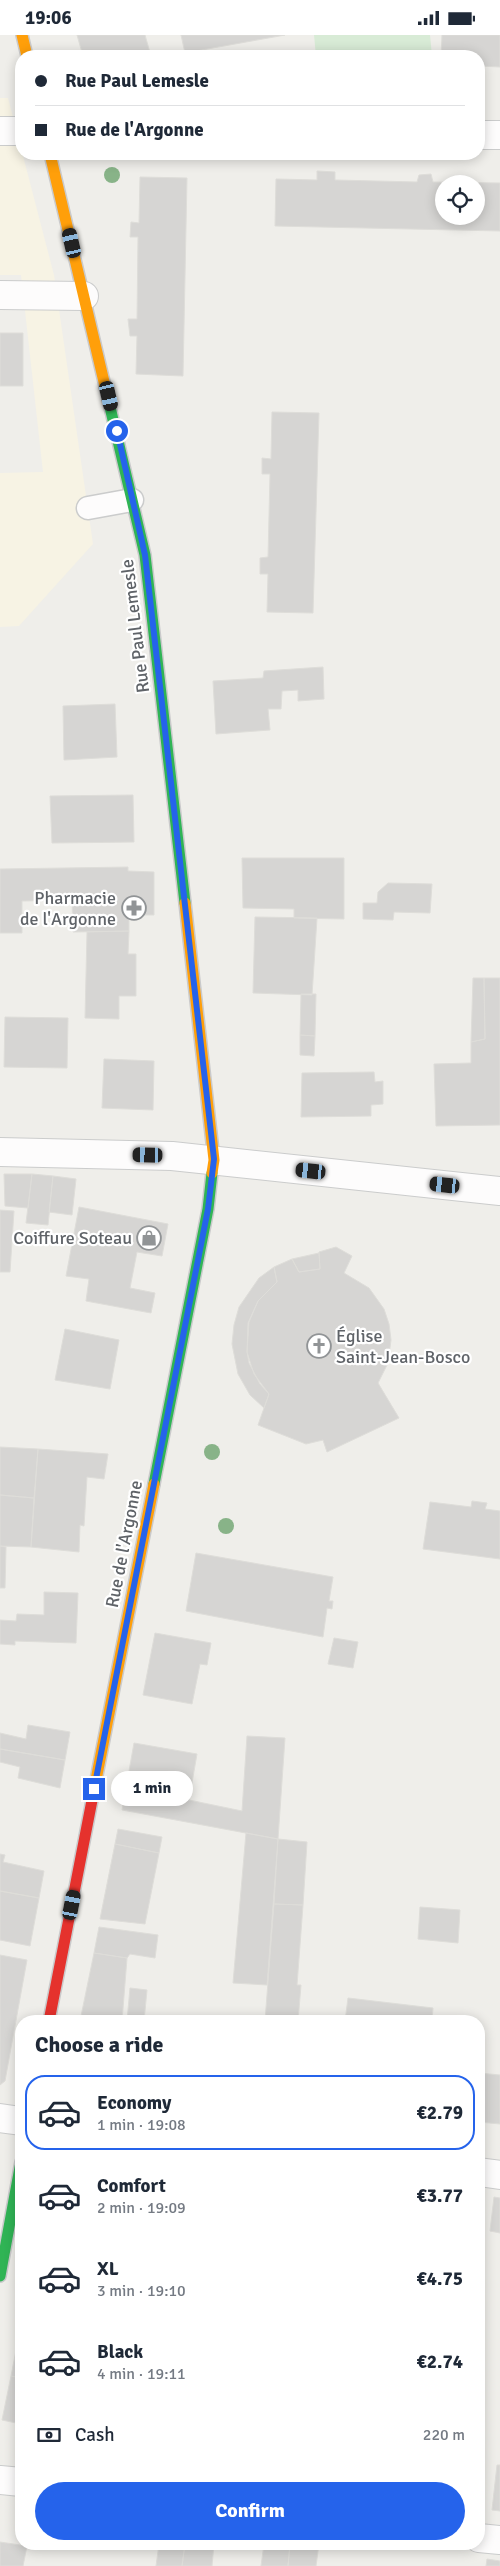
<!DOCTYPE html>
<meta charset="utf-8">
<style>
:root{--surface:#fff;--page:#f2f2f3;--text:#1f2937;--muted:#747a83;--line:#e0e1e3;--accent:#2563eb}
body{margin:0;font-family:Signika,sans-serif;background:var(--page);color:var(--text);height:100vh;display:flex;flex-direction:column;font-size:19px;white-space:nowrap}
*{box-sizing:border-box;margin:0}
p{font-size:16px;color:var(--muted)}
.icon{flex:none;width:28px;height:28px;fill:none;stroke:currentColor;stroke-width:2;stroke-linecap:round;stroke-linejoin:round}
.map{position:relative;flex:1;overflow:hidden}
.panel{position:absolute;left:15px;top:1980px;width:470px;height:535px;display:flex;flex-direction:column;background:var(--surface);border-radius:20px;box-shadow:0 2px 12px #0003}
.panel>*{flex:none}
.hud{position:absolute;left:15px;top:15px;width:470px;height:110px;border-radius:20px;box-shadow:0 2px 12px #0003;display:grid;align-content:center;height:110px;padding:0 20px;background:var(--surface)}
.buttons{position:absolute;left:435px;top:140px;display:grid;gap:10px}
.buttons a{display:grid;place-items:center;width:50px;height:50px;border-radius:50%;background:var(--surface);box-shadow:0 2px 12px #0003;font-size:25px}
.end{position:absolute;width:22px;height:22px;margin:-11px;border:6px solid #2563eb;background:#fff;box-shadow:0 0 0 2px #fff}
.from{border-radius:50%}
.bubble{position:absolute;height:35px;border-radius:18px;background:var(--surface);box-shadow:0 2px 12px #0003;font-size:16px;font-weight:700;line-height:35px;text-align:center}
.car{position:absolute;width:15px;height:30px;margin:-15px -8px;border-radius:6px;box-shadow:0 0 4px 1px #0007;background:linear-gradient(#222 24%,#8ab4d8 0 40%,#222 0 76%,#8ab4d8 0 86%,#222 0)}
.hud b{display:flex;align-items:center;gap:18px;height:48px;font-size:19px}
.hud b+b{border-top:1px solid var(--line)}
.hud i{width:12px;height:12px;background:var(--text)}
ul{padding:0;list-style:none}
li{display:flex;align-items:center;gap:15px;height:75px;margin:0 10px 8px;padding:0 10px;border:2px solid transparent;border-radius:20px}
li div{flex:1}
li b{display:block;font-size:19px}
li em{font-style:normal;font-weight:700}
li.on{border-color:var(--accent)}
li>.icon{width:45px;height:45px;stroke-width:1.5}
h2{padding:0 20px;font-size:22px;line-height:60px}
.pay{display:flex;align-items:center;gap:12px;height:55px;padding:0 20px;font-size:19px}
.pay p{margin-inline-start:auto}
.button{display:flex;gap:10px;margin-top:auto;padding:10px 20px}
.button a{flex:1;height:58px;border-radius:30px;background:var(--accent);color:#fff;font-size:20px;font-weight:700;line-height:58px;text-align:center}
.status{display:flex;justify-content:space-between;align-items:center;height:35px;padding:0 25px;background:var(--surface);direction:ltr}
.status svg{height:14px;fill:currentColor}
.map>svg:first-child{display:block}
.commercial{fill:#f7f3e4}
.green{fill:#d8ebd6}
.building{fill:#d6d5d3;stroke:#deddd9;fill-rule:evenodd}
.lines{fill:none;stroke-linecap:round;stroke-linejoin:round}
.lane-casing{stroke:#cbcccc;stroke-width:25}
.street-casing{stroke:#cbcccc;stroke-width:30}
.fast-casing{stroke:#cacacb;stroke-width:14}
.slow-casing{stroke:#cacacb;stroke-width:14}
.jam-casing{stroke:#cacacb;stroke-width:14}
.lane{stroke:#fdfcfc;stroke-width:22}
.street{stroke:#fdfcfc;stroke-width:28}
.fast{stroke:#30b455;stroke-width:11}
.slow{stroke:#ff9f0a;stroke-width:11}
.jam{stroke:#e5322d;stroke-width:11}
.tree{fill:#88b388}
.route{stroke:#2563eb;stroke-width:6}
.labels{text-anchor:middle;stroke-width:4.5;stroke-linejoin:round;paint-order:stroke}
.street-label{font-size:18px;fill:#5f6368;stroke:#fff}
.poi-label{font-size:18px;fill:#5f6368;stroke:#fff;text-anchor:end}
</style>
<div class="status"><b>19:06</b><svg viewBox="0 0 49 12"><path d="M0 12V9h3v3zM5 12V6h3v6zM10 12V3h3v9zM15 12V0h3v12zM26 1h20v11H26zM47 4h2v5h-2z"/></svg></div>
<div class="map">
<svg width="500" height="2531" viewBox="0 0 500 2531">
<rect width="100%" height="100%" fill="#efeeea"/>
<path class="commercial" d="M0,63H8L54,240L93,509L19,591L0,592V438L43,437L21,240H0Z"/>
<path class="green" d="M314,0H430L432,21H316Z"/>
<path class="building" d="M77,0H145L151,21H83Z
M181,0H285L185,18Z
M442,0H500V32L479,31V21H441Z
M317,136L335,137V145L417,147L419,140L431,139L433,147L500,148V196L275,191L276,144L317,145ZM444,149H476V181H444Z
M140,142L187,143L183,341L136,339L137,301H130L128,284H137L138,202H130L131,187L139,188Z
M0,298H23V351H0Z
M272,377L319,378L313,578L267,577L268,539H260V523L268,522L270,439H262V423L271,424Z
M323,632L324,664L298,666V655L282,656L281,674H268L270,695L216,699L213,646L263,643L264,636Z
M115,669L117,722L64,725L63,671Z
M133,760L134,807L52,808L50,761Z
M242,823H344V884L294,883V874L243,873Z
M128,832V836L154,837V880H129V896L73,897L72,865L22,866V898H0V834Z
M388,848L432,849L430,878L394,877L393,885L363,884V868H377L378,857Z
M255,882L317,883L312,960L253,958Z
M129,896L128,919H136V961H119V984L85,983L87,897Z
M473,943H484L485,1004L471,1007Z
M484,943H500V1090L436,1091L434,1029L471,1028V1007L485,1004Z
M301,959H316L315,1001L300,1000Z
M5,982L68,983L67,1033L4,1032Z
M300,1000L315,1001L314,1021L300,1020Z
M104,1024L154,1026L153,1075L102,1073Z
M374,1037L375,1047L383,1046V1069L371,1070V1081L301,1082L302,1038Z
M4,1139H32L28,1173L5,1171Z
M32,1139L53,1141L48,1190L26,1188Z
M53,1141L76,1144L72,1180L49,1177Z
M79,1172L168,1189L162,1221L137,1217L130,1253L155,1258L151,1278L86,1266L89,1244L66,1241Z
M0,1175L14,1176L10,1237H0Z
M336,1212L352,1221L344,1238L369,1253L384,1274L389,1289L391,1305L388,1328L378,1348L399,1383L327,1417L323,1405L306,1409L258,1390L269,1359L254,1339L247,1317L249,1287L258,1266L277,1247L274,1232L292,1224L299,1237L320,1234L319,1217Z
M319,1218L320,1234L299,1237L292,1224Z
M274,1232L277,1247L258,1266L248,1288L247,1317L249,1328L260,1349L269,1359L264,1373L250,1360L238,1339L232,1309L234,1290L239,1272L259,1243Z
M65,1294L119,1305L110,1354L55,1345Z
M0,1412L38,1414L34,1463L0,1460Z
M38,1414L108,1419L104,1444L87,1442L84,1491L80,1490L79,1517L31,1512Z
M0,1460L34,1463L31,1512L0,1511Z
M472,1466L487,1468L485,1474L500,1476V1524L423,1514L430,1467L471,1472Z
M0,1511L6,1512L5,1553H0Z
M196,1518L333,1542L329,1566H333L332,1574L327,1573L323,1602L186,1576Z
M44,1557L78,1558L76,1608L15,1606V1610L0,1609V1585L16,1586L17,1579L44,1580Z
M155,1598L211,1608L207,1630L200,1629L192,1669L143,1660Z
M334,1603L358,1607L353,1633L328,1629Z
M28,1690L70,1697L65,1725L0,1714V1698L26,1704Z
M247,1701L285,1703L278,1804L122,1775L134,1708L197,1719L189,1765L242,1776Z
M0,1714L65,1725L60,1753L18,1743L20,1732L0,1727Z
M118,1794L162,1802L159,1818L115,1809Z
M246,1798L278,1804L267,1950L233,1948Z
M278,1804L307,1807L303,1870L274,1869Z
M115,1809L159,1818L145,1889L100,1884Z
M0,1819L5,1820L3,1827L44,1836L39,1863L0,1856Z
M0,1856L39,1863L30,1911L0,1905Z
M274,1869L303,1870L297,1950H301L298,1986H265Z
M420,1872L460,1875L458,1908L418,1904Z
M99,1892L158,1900L155,1923L130,1919L127,1923L94,1918Z
M94,1918L127,1923L122,1986H80Z
M0,1920L27,1925L5,2046L0,2050Z
M130,1953L147,1955L144,1986H127Z
M348,1963L433,1973L432,1986H345Z
M479,2038L500,2040V2089L479,2087Z
M494,2162L500,2163V2198L490,2196Z
M20,2295L21,2296V2343L11,2341Z
M11,2341L21,2343V2389L2,2385Z
M497,2430H500V2476L492,2475Z
M0,2507L27,2511L23,2531H0Z
M159,2509H185L182,2531H156Z
M185,2509H214L212,2531H182Z
M264,2509H290L288,2531H261Z
M290,2509H319L316,2531H288Z
M487,2524L500,2526V2531H486Z"/>
<g class="lines">
<g class="lane-casing">
<path id="lane" d="M88,473L132,465"/>
</g>
<g class="street-casing">
<path id="street" d="M0,96H21
M479,100H500
M0,260L84,261
M0,1117L172,1121L500,1156
M0,2083L21,2086
M479,2137L500,2140
M0,2445L21,2447
M479,2503L500,2505"/>
</g>
<g class="fast-casing">
<path id="fast" d="M105,351L145,520L185,868
M154,1449L208,1174L212,1138
M0,2241L21,2127"/>
</g>
<g class="slow-casing">
<path id="slow" d="M22,0L27,21
M50,119L105,351
M185,868L214,1125L212,1138
M95,1750L154,1449"/>
</g>
<g class="jam-casing">
<path id="jam" d="M49,1986L95,1750"/>
</g>
<use href="#lane" class="lane"/>
<use href="#street" class="street"/>
<use href="#fast" class="fast"/>
<use href="#slow" class="slow"/>
<use href="#jam" class="jam"/>
</g>
<g class="tree">
<circle cx="112" cy="140" r="8"/>
<circle cx="212" cy="1417" r="8"/>
<circle cx="226" cy="1491" r="8"/>
</g>
<g class="lines">
<path class="route" d="M94,1754L208,1174L214,1124L145,520L117,396"/>
</g>
<defs>
<g id="pharmacy-ring" transform="scale(1.25)"><circle r="9.5" fill="#fff" stroke="#919496" stroke-width="1.5"/><path d="M-2-6h4v4h4v4h-4v4h-4v-4h-4v-4h4Z" fill="#919496"/></g>
<g id="shop-ring" transform="scale(1.25)"><circle r="9.5" fill="#fff" stroke="#919496" stroke-width="1.5"/><path d="M-5-2.5h2.3a2.7 3.5 0 0 1 5.4 0H5L5.5 6h-11ZM-1.5-2.5h3a1.5 2.3 0 0 0-3 0Z" fill="#919496"/></g>
<g id="church-ring" transform="scale(1.25)"><circle r="9.5" fill="#fff" stroke="#919496" stroke-width="1.5"/><path d="M-1.2-6h2.4v3.5h3.3v2.4h-3.3V6h-2.4V-.1h-3.3v-2.4h3.3Z" fill="#919496"/></g>
</defs>
<g fill-rule="evenodd">
<use href="#pharmacy-ring" x="134" y="873"/>
<use href="#shop-ring" x="149" y="1203"/>
<use href="#church-ring" x="319" y="1311"/>
</g>
<g class="labels">
<g class="street-label">
<text transform="translate(135 591) rotate(-97)" y="6">Rue Paul Lemesle</text>
<text transform="translate(124 1509) rotate(-79)" y="6">Rue de l'Argonne</text>
</g>
<g class="poi-label">
<text x="116" y="869">Pharmacie<tspan x="116" dy="21">de l'Argonne</tspan></text>
<text x="132" y="1209">Coiffure Soteau</text>
<text x="336" y="1307" text-anchor="start">Église<tspan x="336" dy="21">Saint-Jean-Bosco</tspan></text>
</g>
</g>
</svg>
<div class="buttons">
<a><svg class="icon" aria-label="locate" viewBox="0 0 24 24"><circle cx="12" cy="12" r="6"/><path d="M12 2v4M12 18v4M2 12h4M18 12h4"/></svg></a>
</div>
<i class="end from" style="left:117px;top:396px"></i>
<i class="end" style="left:94px;top:1754px"></i>
<div class="bubble" style="left:111px;top:1736px;width:82px">1 min</div>
<i class="car" style="left:72px;top:208px;rotate:347deg"></i>
<i class="car" style="left:109px;top:361px;rotate:167deg"></i>
<i class="car" style="left:148px;top:1120px;rotate:271deg"></i>
<i class="car" style="left:311px;top:1136px;rotate:276deg"></i>
<i class="car" style="left:445px;top:1150px;rotate:276deg"></i>
<i class="car" style="left:72px;top:1870px;rotate:11deg"></i>
<div class="hud">
<b><i class="from"></i>Rue Paul Lemesle</b>
<b><i></i>Rue de l'Argonne</b>
</div>
<section class="panel">
<h2>Choose a ride</h2>
<ul>
<li class="on"><svg class="icon" aria-label="car" viewBox="0 0 24 24"><path d="M5 17H2v-5l4-1 3-4h7l3 4 3 1v5h-3M9 17h6M6 11h13"/><circle cx="7" cy="17" r="2"/><circle cx="17" cy="17" r="2"/></svg><div><b>Economy</b><p>1 min · 19:08</p></div><em>€2.79</em></li>
<li><svg class="icon" aria-label="car" viewBox="0 0 24 24"><path d="M5 17H2v-5l4-1 3-4h7l3 4 3 1v5h-3M9 17h6M6 11h13"/><circle cx="7" cy="17" r="2"/><circle cx="17" cy="17" r="2"/></svg><div><b>Comfort</b><p>2 min · 19:09</p></div><em>€3.77</em></li>
<li><svg class="icon" aria-label="car" viewBox="0 0 24 24"><path d="M5 17H2v-5l4-1 3-4h7l3 4 3 1v5h-3M9 17h6M6 11h13"/><circle cx="7" cy="17" r="2"/><circle cx="17" cy="17" r="2"/></svg><div><b>XL</b><p>3 min · 19:10</p></div><em>€4.75</em></li>
<li><svg class="icon" aria-label="car" viewBox="0 0 24 24"><path d="M5 17H2v-5l4-1 3-4h7l3 4 3 1v5h-3M9 17h6M6 11h13"/><circle cx="7" cy="17" r="2"/><circle cx="17" cy="17" r="2"/></svg><div><b>Black</b><p>4 min · 19:11</p></div><em>€2.74</em></li>
</ul>
<div class="pay"><svg class="icon" aria-label="cash" viewBox="0 0 24 24"><path d="M3 7h18v10H3z"/><circle cx="12" cy="12" r="2"/></svg>Cash<p>220 m</p></div>
<div class="button"><a>Confirm</a></div>
</section>
</div>
